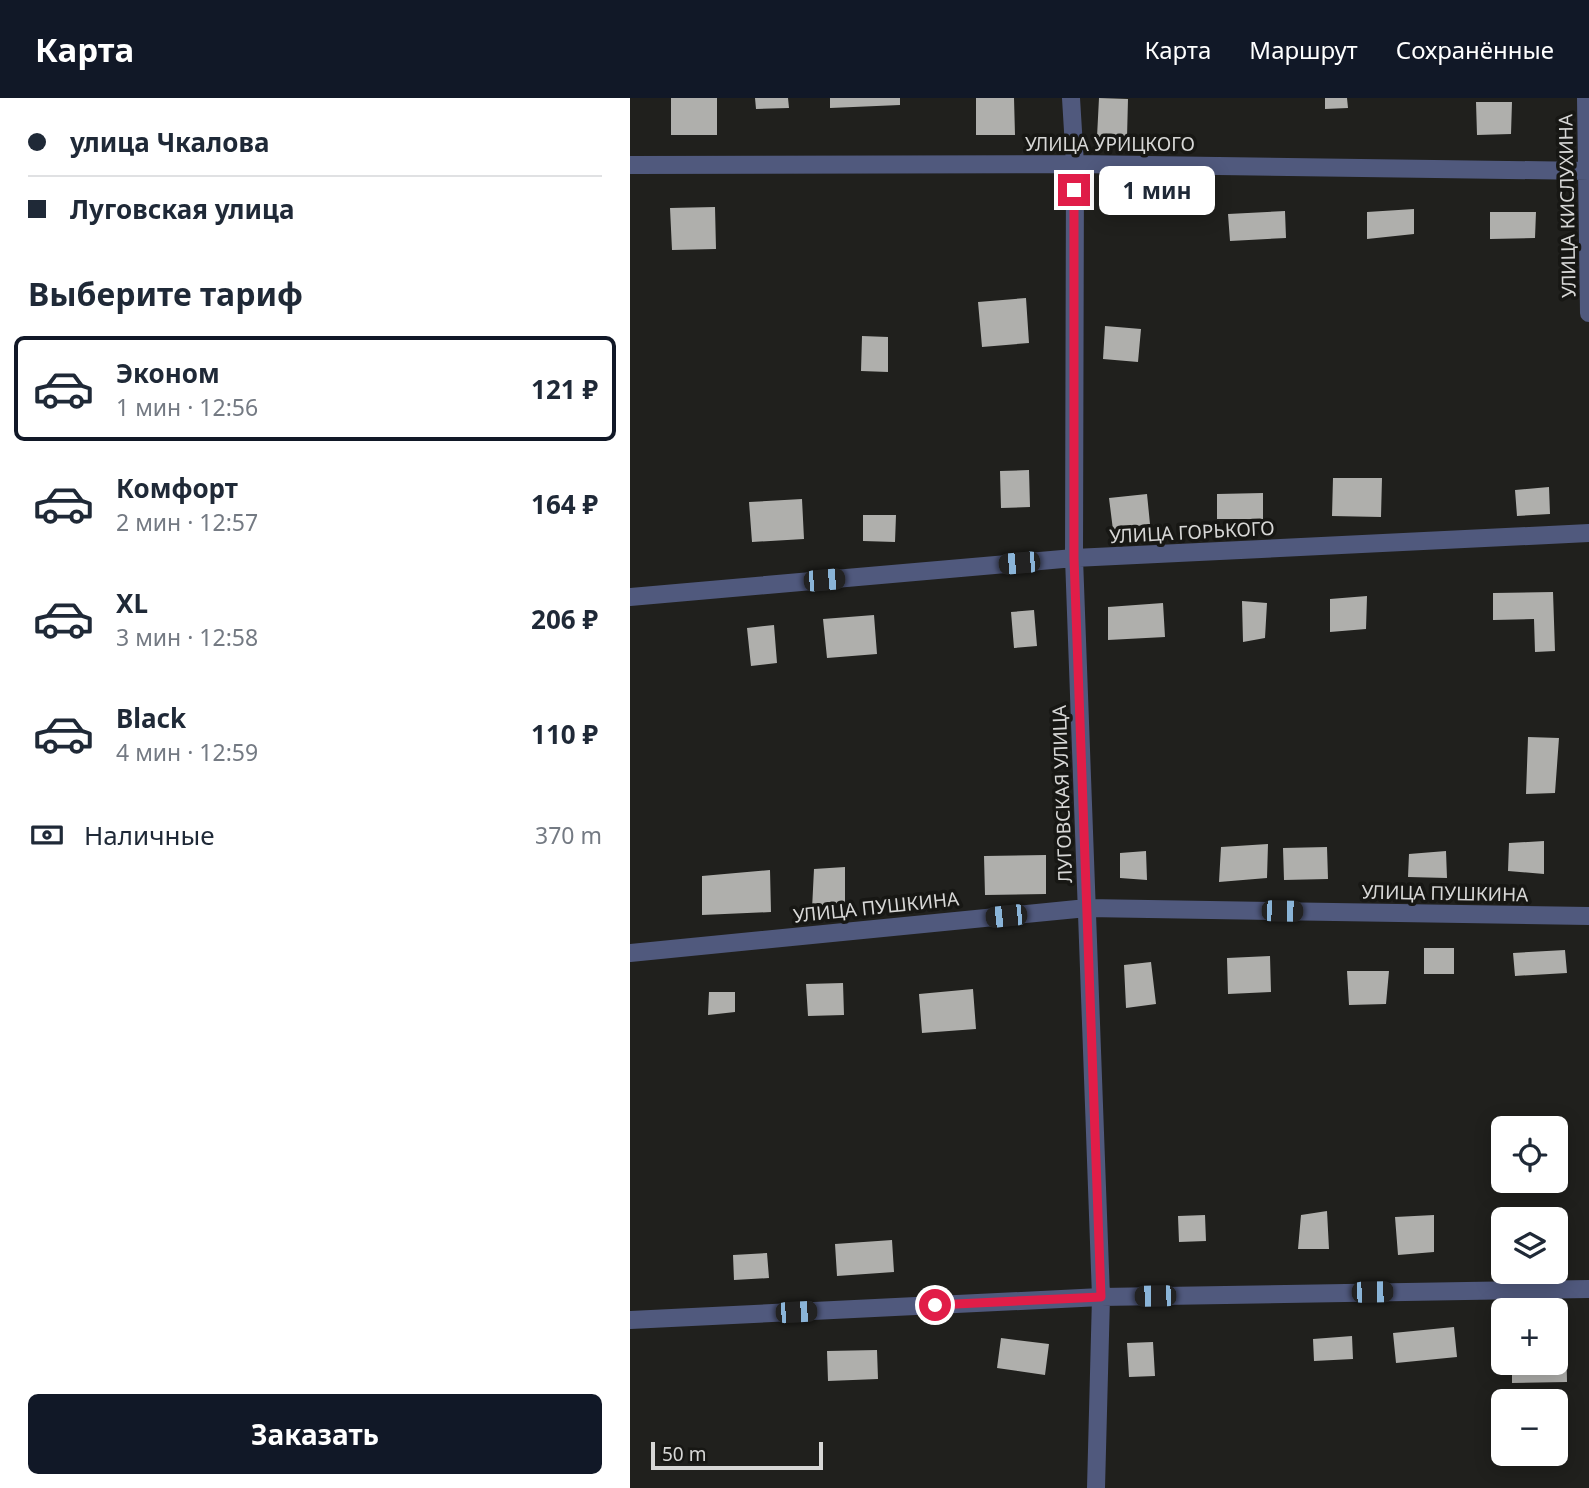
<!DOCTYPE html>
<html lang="ru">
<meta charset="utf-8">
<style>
:root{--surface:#fff;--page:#f6f6f7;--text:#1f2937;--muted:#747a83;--line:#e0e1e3;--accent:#111827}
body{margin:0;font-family:"Noto Sans",sans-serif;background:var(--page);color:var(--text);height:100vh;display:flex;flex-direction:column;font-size:26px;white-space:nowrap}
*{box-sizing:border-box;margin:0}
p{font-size:23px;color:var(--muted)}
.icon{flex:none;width:38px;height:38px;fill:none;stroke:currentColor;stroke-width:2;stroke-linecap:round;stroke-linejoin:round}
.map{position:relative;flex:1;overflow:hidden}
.panel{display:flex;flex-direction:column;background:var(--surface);width:630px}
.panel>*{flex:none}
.top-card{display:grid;align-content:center;height:154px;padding:0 28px;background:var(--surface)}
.tools{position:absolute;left:861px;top:1018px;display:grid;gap:14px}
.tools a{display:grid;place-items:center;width:77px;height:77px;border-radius:10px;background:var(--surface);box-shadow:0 4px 18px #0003;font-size:35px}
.scale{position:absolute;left:21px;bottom:18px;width:172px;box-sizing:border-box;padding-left:7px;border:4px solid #d7d7d6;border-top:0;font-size:19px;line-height:24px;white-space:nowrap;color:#d7d7d6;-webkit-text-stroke:5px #171714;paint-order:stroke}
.end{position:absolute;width:32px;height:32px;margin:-16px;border:9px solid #e11d48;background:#fff;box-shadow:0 0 0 4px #fff}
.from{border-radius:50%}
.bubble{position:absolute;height:49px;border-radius:10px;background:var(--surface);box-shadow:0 4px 18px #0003;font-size:23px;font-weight:700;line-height:49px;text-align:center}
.car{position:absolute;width:21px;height:42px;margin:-21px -10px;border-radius:9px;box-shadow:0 0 5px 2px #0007;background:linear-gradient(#222 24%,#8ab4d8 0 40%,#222 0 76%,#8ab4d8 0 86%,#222 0)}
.top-card b{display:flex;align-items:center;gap:24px;height:66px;font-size:26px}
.top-card b+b{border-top:2px solid var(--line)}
.top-card i{width:18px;height:18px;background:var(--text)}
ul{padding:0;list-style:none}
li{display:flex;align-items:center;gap:21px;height:105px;margin:0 14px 10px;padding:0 14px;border:4px solid transparent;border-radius:10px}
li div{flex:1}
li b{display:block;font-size:26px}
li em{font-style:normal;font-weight:700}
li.current{border-color:var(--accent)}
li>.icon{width:63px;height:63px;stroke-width:1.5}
h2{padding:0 28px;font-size:32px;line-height:84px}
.pay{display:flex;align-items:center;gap:18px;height:77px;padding:0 28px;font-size:26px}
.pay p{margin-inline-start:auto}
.action{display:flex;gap:14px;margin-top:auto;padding:14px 28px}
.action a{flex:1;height:80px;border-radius:10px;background:var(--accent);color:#fff;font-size:28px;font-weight:700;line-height:80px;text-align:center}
header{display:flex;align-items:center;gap:42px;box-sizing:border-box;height:98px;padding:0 35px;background:var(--accent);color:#fff}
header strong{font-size:33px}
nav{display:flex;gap:38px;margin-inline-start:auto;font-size:24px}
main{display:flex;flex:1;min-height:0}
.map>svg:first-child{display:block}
.building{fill:#afafac}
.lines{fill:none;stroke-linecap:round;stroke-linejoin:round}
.minor{stroke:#50597d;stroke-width:18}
.route{stroke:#e11d48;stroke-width:9}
.labels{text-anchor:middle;stroke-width:7;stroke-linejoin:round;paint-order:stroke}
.street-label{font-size:19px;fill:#d7d7d6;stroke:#171714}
</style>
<header>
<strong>Карта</strong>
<nav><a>Карта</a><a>Маршрут</a><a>Сохранённые</a></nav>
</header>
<main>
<section class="panel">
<div class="top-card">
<b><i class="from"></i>улица Чкалова</b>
<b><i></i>Луговская улица</b>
</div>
<h2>Выберите тариф</h2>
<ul>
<li class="current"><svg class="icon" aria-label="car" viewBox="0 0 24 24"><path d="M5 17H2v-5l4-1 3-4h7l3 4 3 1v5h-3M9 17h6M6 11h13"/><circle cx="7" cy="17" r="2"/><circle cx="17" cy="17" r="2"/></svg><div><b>Эконом</b><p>1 мин · 12:56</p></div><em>121 ₽</em></li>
<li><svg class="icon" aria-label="car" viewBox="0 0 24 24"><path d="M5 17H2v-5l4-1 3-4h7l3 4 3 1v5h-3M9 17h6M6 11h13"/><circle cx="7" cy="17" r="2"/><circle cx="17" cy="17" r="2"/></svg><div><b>Комфорт</b><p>2 мин · 12:57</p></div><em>164 ₽</em></li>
<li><svg class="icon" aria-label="car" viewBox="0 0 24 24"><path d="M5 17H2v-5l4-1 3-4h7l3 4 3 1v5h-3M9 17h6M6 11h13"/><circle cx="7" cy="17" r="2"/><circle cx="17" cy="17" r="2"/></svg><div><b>XL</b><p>3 мин · 12:58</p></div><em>206 ₽</em></li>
<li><svg class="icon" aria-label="car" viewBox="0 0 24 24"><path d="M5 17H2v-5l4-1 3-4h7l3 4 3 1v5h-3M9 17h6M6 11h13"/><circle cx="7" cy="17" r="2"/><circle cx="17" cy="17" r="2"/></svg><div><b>Black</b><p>4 мин · 12:59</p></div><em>110 ₽</em></li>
</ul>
<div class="pay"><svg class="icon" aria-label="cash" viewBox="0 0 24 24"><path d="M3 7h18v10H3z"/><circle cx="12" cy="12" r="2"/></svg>Наличные<p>370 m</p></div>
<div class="action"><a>Заказать</a></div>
</section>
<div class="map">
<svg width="959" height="1390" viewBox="0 0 959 1390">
<rect width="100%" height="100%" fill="#20201d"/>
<path class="building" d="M41,0H87V37H41Z
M125,0H158L159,10L126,11Z
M200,0H270V7L200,10Z
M346,0H384L385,37H346Z
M469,0L498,1L497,40L467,39Z
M695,0H717L718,10L695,11Z
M846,4H882L881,36L847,37Z
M85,109L86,151L42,152L40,110Z
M784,111V136L737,141V114Z
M655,113L656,140L600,143L598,116Z
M860,114H906L905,140L860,141Z
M396,200L399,245L352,249L348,204Z
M475,228L511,231L508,264L473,261Z
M232,238L258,239V274L231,273Z
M399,372L400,409L371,410L370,373Z
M703,380H752L751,419L702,418Z
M919,389L920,416L887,418L885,392Z
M633,395V421H587V396Z
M517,396L520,426L483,432L479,400Z
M172,401L174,441L122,444L119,404Z
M233,417H266L265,444L233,443Z
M923,494L925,553L905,554L904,521L863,522V495Z
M737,498L736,531L700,534V501Z
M612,503L637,505L635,540L613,544Z
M533,505L535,539L478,542V509Z
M404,512L407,548L384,550L381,514Z
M244,517L247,556L197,560L193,521Z
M144,527L147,565L121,568L117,530Z
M898,639L929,640L925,695L896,696Z
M914,743V776L878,773L879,745Z
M638,746L637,780L589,784L591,749Z
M697,749L698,781L654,782L653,750Z
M516,753L517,782L490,780V755Z
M816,753L817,780L778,779L779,756Z
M416,757V796L355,797L354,758Z
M215,769V810L182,811L184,771Z
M140,772L141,814L72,817V778Z
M794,850H824V876H794Z
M935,852L937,875L885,878L883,855Z
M640,858L641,894L598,896L597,860Z
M521,864L526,906L496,910L494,867Z
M717,873H759L756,906L719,907Z
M213,885L214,917L178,918L176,886Z
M343,891L346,931L292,935L289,896Z
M79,894H105V914L78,917Z
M697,1113L699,1151H668L671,1117Z
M575,1117L576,1143L549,1144L548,1118Z
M804,1117V1154L768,1157L765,1119Z
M262,1142L264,1174L207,1178L205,1146Z
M137,1155L139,1180L104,1182L103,1157Z
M824,1229L827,1259L766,1265L763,1235Z
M926,1233H936L937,1284L882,1285V1265H926Z
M722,1238L723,1261L684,1263L683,1241Z
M371,1240L419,1246L415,1277L367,1270Z
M523,1244L525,1278L499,1279L497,1245Z
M247,1252L248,1281L198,1283L197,1253Z"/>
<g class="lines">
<path class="minor" d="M441,0L445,66L444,460L471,1199L466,1390
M956,0L959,215
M0,67L445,66L959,73
M0,499L444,460L959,435
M0,855L457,810L959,818
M0,1222L471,1199L959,1191"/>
</g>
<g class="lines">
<path class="route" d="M305,1207L471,1199L444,460V92"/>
</g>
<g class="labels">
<g class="street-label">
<text x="480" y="53">УЛИЦА УРИЦКОГО</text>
<text transform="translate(937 108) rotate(-91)" y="7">УЛИЦА КИСЛУХИНА</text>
<text transform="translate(562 434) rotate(-3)" y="7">УЛИЦА ГОРЬКОГО</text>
<text transform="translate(432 696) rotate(-92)" y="7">ЛУГОВСКАЯ УЛИЦА</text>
<text transform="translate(815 795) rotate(1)" y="7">УЛИЦА ПУШКИНА</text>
<text transform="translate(246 809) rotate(-6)" y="7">УЛИЦА ПУШКИНА</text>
</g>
</g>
</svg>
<div class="tools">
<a><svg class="icon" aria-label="locate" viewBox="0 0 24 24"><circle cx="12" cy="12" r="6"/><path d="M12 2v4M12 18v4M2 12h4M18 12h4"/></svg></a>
<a><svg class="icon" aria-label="layers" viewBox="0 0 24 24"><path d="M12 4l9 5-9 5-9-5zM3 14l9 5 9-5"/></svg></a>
<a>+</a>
<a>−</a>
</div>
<div class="scale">50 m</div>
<i class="end from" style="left:305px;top:1207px"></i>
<i class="end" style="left:444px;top:92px"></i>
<div class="bubble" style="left:469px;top:68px;width:116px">1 мин</div>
<i class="car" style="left:389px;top:465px;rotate:265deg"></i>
<i class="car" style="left:194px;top:482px;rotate:85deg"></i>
<i class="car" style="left:652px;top:813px;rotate:91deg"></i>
<i class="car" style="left:376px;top:818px;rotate:264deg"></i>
<i class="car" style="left:742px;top:1194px;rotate:89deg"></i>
<i class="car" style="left:525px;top:1198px;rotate:269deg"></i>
<i class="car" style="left:166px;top:1214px;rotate:87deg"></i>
</div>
</main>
